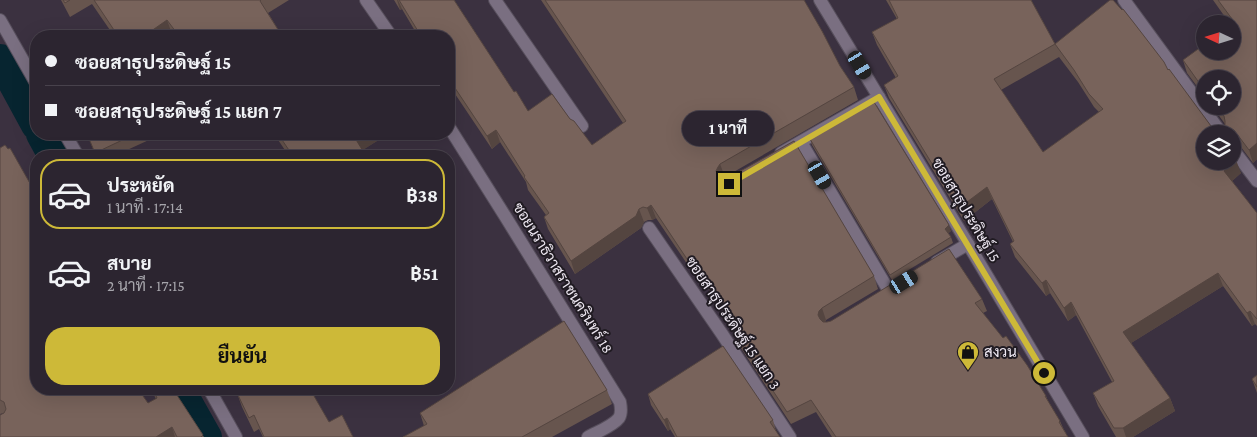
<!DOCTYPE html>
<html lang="th">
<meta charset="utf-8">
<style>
:root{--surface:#2c2530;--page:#342d38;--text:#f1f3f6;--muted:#a6a5ab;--line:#48424c;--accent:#cdb938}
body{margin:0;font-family:"Crimson Pro",Sarabun,serif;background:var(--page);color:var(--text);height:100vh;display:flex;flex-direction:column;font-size:19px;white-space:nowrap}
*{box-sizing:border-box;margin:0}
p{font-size:16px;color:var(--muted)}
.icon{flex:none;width:28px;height:28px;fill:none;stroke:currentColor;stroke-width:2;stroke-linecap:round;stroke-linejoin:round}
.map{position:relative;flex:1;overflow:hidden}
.side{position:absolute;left:30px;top:150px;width:425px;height:245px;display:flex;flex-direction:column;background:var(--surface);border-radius:20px;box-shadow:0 5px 20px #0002,0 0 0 1px var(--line)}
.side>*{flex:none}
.banner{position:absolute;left:30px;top:30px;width:425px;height:110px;border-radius:20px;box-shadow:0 5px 20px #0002,0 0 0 1px var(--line);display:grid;align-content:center;height:110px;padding:0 15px;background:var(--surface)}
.needle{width:32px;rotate:274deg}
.buttons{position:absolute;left:1196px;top:15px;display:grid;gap:10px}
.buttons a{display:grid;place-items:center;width:45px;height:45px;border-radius:50%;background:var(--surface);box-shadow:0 5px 20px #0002,0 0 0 1px var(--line);font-size:25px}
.end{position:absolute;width:22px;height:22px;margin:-11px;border:6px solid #cdb938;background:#111;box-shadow:0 0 0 2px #111}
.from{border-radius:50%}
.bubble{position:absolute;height:35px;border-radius:18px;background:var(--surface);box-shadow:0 5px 20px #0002,0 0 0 1px var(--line);font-size:16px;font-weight:700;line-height:35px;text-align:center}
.car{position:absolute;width:15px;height:30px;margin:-15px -8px;border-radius:6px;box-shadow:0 0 4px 1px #0007;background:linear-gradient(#222 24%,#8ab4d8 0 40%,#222 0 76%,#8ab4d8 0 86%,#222 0)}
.banner b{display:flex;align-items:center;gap:18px;height:48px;font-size:19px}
.banner b+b{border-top:1px solid var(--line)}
.banner i{width:12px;height:12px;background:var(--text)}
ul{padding:9px 0 0;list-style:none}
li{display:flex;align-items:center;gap:15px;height:70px;margin:0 10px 8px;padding:0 5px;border:2px solid transparent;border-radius:20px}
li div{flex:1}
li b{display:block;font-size:19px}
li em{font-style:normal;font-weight:700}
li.current{border-color:var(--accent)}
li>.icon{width:45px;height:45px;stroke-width:1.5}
.cta{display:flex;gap:10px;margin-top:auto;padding:10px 15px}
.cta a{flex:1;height:58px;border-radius:20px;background:var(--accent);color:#111;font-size:20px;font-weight:700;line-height:58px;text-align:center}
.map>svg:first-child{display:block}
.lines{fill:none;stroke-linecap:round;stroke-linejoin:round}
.canal{stroke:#072530;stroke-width:30}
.service-casing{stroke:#574f5c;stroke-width:14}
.minor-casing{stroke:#574f5c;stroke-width:14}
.tertiary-casing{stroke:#574f5c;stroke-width:14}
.service{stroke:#7a6f81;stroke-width:12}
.minor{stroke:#7a6f81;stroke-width:12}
.tertiary{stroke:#7a6f81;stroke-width:12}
.wall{fill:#67554e;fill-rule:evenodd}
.shaded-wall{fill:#544540}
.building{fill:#78635b;stroke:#544540;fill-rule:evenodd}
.route{stroke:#cdb938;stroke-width:6}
.labels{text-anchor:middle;stroke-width:4;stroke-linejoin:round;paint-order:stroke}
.street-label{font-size:15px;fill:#eee8f2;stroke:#201b22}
.poi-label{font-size:15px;fill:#eee8f2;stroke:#201b22;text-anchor:start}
</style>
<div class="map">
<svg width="1257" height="437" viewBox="0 0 1257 437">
<rect width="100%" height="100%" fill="#3b3140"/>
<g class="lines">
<path class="canal" d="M0,59L36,125
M41,134L53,156
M180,389L207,437"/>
<g class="service-casing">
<path id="service" d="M801,142L889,291"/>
</g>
<g class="minor-casing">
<path id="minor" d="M366,0L391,36
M495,0L582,126
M1124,0L1222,134
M0,20L36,83
M449,127L505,216L620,402C621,407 622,413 619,418C613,426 597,432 588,437
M65,134L78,156
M1232,148L1257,181
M781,153L879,97
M649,228L722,334L790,437
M937,262L968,244
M209,389L236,437"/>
</g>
<g class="tertiary-casing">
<path id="tertiary" d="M820,0L968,244L1083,437"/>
</g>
<use href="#service" class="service"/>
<use href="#minor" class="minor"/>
<use href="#tertiary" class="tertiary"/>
</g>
<path class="wall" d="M61,0H289L268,13L282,36H174L172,34L169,36H114L92,4L70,17Z
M394,0H454L514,92L528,111L570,119L592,145L623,123L541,0H804L840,66L854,87L858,100L725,177L723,179L874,276L878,289L826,320L825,322H827L982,299L987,311L983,313L1046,396L1048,401L1060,421L1063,428L1068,437H832L816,412L791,424L741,348L736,335L739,334L699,275L696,277L656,218L652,220H648L644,222L641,228L575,274L548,229L544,217L546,215L528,190L526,182L500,142L492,149L449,85V36H418L402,9L400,10Z
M886,0H1031L1055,44L1168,70L1211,126L1214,128L1218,129L1222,128L1225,124L1212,106H1232L1205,79V97L1187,73L1183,60L1232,51V24H1230L1213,0H1257V159L1253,163L1238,143L1235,140H1232V134H1205L1241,173L1232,181L1257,213V326L1255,324L1252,326L1223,286L1131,343L1170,398L1175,411L1133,437H1116L1098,406L1093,393L1112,382L1076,315L1068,321L1050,293L1046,296L1015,257L1010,244L1013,242L992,199L964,221L889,98L884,85L896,78L877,45L872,32L897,19ZM1059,57L1078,82L1094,107L1099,112L1043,152L1001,90Z
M87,134H162L114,156H96Z
M274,134H374L377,141L362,150L366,156H289Z
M810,139L951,231L948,233L951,237L953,243L892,280L812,145Z
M0,148L36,389L148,403L156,399L151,389H173L204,437H0L4,413L0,414Z
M1257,375V393L1252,379Z
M607,390L612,404L552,437H403L424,426L420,413Z
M237,393L329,422L353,437H263L259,429L254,432L242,407Z
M648,394L773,420L776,431L780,437H675L670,429L668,431L651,405Z"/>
<path class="shaded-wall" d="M397,0H398L402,9L400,10Z
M167,20L172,34L169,36H144Z
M496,130L500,142L492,149L487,136Z
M362,134H374L377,141L360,152L355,138Z
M1257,143V159L1253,163L1249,150Z
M1236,160L1241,173L1229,184L1224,171Z
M720,164L725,177L722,180V188L716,171L718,167Z
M987,187L992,199L964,221L959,208Z
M651,205L656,218L652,220L647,208Z
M639,209L644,222L641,228L575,274L571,261Z
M949,225L951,231L947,235L945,229Z
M694,263L699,275L696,277L691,265Z
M1218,273L1223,286L1128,345L1123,332Z
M1046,280L1050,293L1046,296L1042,283Z
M1071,302L1076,315L1068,321L1064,308Z
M822,308L826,320L824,324L823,328L818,315L819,311Z
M1250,311L1255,324L1252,326L1247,313Z
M1170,398L1175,411L1133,437H1126L1123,428Z
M667,418L670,429L668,431L664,420Z
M172,427L175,437H156Z"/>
<path class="building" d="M63,0H70L65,3Z
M94,0H261L260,1L282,36H179L167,20L144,36H118Z
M399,0H454L514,92L516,91L528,111L552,94L570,119L574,121L592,145L626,121L545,0H804L822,31L840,66L854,87L720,164L718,167L716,171L718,176L724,180L728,178L794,141L874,276L822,308L819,311L818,315L820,319L823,322H827L831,321L949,249L982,299L975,303L1003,338L1006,336L1027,365L1046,396H1045L1060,421L1059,422L1068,437H836L811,400L787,412L736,335L741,332L694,263L691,265L651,205L647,208L643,207L639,209L636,216L571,261L544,217L549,213L524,177L525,176L496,130L487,136L449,79V36H421Z
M889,0H1031L1055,44L1110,0H1113L1122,10L1123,9L1134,23L1164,62L1168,70L1169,69L1211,126L1214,128L1218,129L1222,128L1225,125V121L1224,116L1216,106H1232V79H1205V91L1183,60L1205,44V51H1232V24L1235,23L1218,0H1257V143L1249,150L1234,130L1230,128L1226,127L1222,129L1220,134H1205V161H1232V155L1236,160L1224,171L1257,213V319L1250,311L1247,313L1218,273L1123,332L1170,398L1123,428H1114L1093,393L1114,381L1071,302L1064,308L1046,280L1042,283L1010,244L1014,241L987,187L959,208L884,85L898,76L872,32L898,18ZM1055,44L1074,70L1089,94L1103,109L1043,152L994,79Z
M874,102L949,225L945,229L951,237L890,275L810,139Z
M87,134H135L95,153Z
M278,134H362L355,138L366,156H293Z
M5,145L8,149L10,148L36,194V389H138L148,403L157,398L153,389H173L203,435L201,437H177L172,427L156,437H0V415L4,413L6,409L4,402L0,400V148Z
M564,321L607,390L522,437H403L427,424L420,413Z
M723,346L773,420L770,422L780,437H677L667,418L664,420L648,394Z
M1257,375V387L1252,379Z
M246,389H310L329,422L342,415L353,437H264L254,415L249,418L237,393Z"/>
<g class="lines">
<path class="route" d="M729,184L879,97L1044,373"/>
</g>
<defs>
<g id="shop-pin" transform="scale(1.125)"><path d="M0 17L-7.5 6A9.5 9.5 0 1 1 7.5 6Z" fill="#cdb938" stroke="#201b22"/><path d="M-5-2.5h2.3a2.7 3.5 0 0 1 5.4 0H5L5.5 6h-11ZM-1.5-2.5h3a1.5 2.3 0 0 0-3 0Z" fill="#111"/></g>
</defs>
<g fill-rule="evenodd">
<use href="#shop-pin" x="968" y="352"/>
</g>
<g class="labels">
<g class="street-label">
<text transform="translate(966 210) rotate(59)" y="5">ซอยสาธุประดิษฐ์ 15</text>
<text transform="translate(563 278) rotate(58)" y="5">ซอยนราธิวาสราชนครินทร์ 18</text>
<text transform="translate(733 323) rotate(56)" y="5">ซอยสาธุประดิษฐ์ 15 แยก 3</text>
</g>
<g class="poi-label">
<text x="984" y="357">สงวน</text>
</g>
</g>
</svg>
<div class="buttons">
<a><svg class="needle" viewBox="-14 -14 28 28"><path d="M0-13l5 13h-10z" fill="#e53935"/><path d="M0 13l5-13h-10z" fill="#a6a5ab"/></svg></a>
<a><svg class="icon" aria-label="locate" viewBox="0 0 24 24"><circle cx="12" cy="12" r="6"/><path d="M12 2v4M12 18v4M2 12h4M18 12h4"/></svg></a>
<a><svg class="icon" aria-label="layers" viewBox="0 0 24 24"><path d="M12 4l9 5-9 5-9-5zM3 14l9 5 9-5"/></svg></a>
</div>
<i class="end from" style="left:1044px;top:373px"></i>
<i class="end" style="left:729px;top:184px"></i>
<div class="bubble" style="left:682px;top:111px;width:92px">1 นาที</div>
<i class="car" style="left:860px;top:65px;rotate:149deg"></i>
<i class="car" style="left:820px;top:175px;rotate:150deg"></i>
<i class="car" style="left:904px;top:282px;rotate:59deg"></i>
<div class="banner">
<b><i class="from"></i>ซอยสาธุประดิษฐ์ 15</b>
<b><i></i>ซอยสาธุประดิษฐ์ 15 แยก 7</b>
</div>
<section class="side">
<ul>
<li class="current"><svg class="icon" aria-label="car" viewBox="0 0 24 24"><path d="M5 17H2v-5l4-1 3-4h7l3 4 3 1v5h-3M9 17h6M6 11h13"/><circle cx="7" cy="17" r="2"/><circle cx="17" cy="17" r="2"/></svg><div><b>ประหยัด</b><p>1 นาที · 17:14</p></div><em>฿38</em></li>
<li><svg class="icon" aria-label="car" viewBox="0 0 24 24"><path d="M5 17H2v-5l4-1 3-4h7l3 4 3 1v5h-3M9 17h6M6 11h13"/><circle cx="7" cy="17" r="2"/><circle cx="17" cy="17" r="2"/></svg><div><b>สบาย</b><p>2 นาที · 17:15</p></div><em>฿51</em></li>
</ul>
<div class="cta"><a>ยืนยัน</a></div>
</section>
</div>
